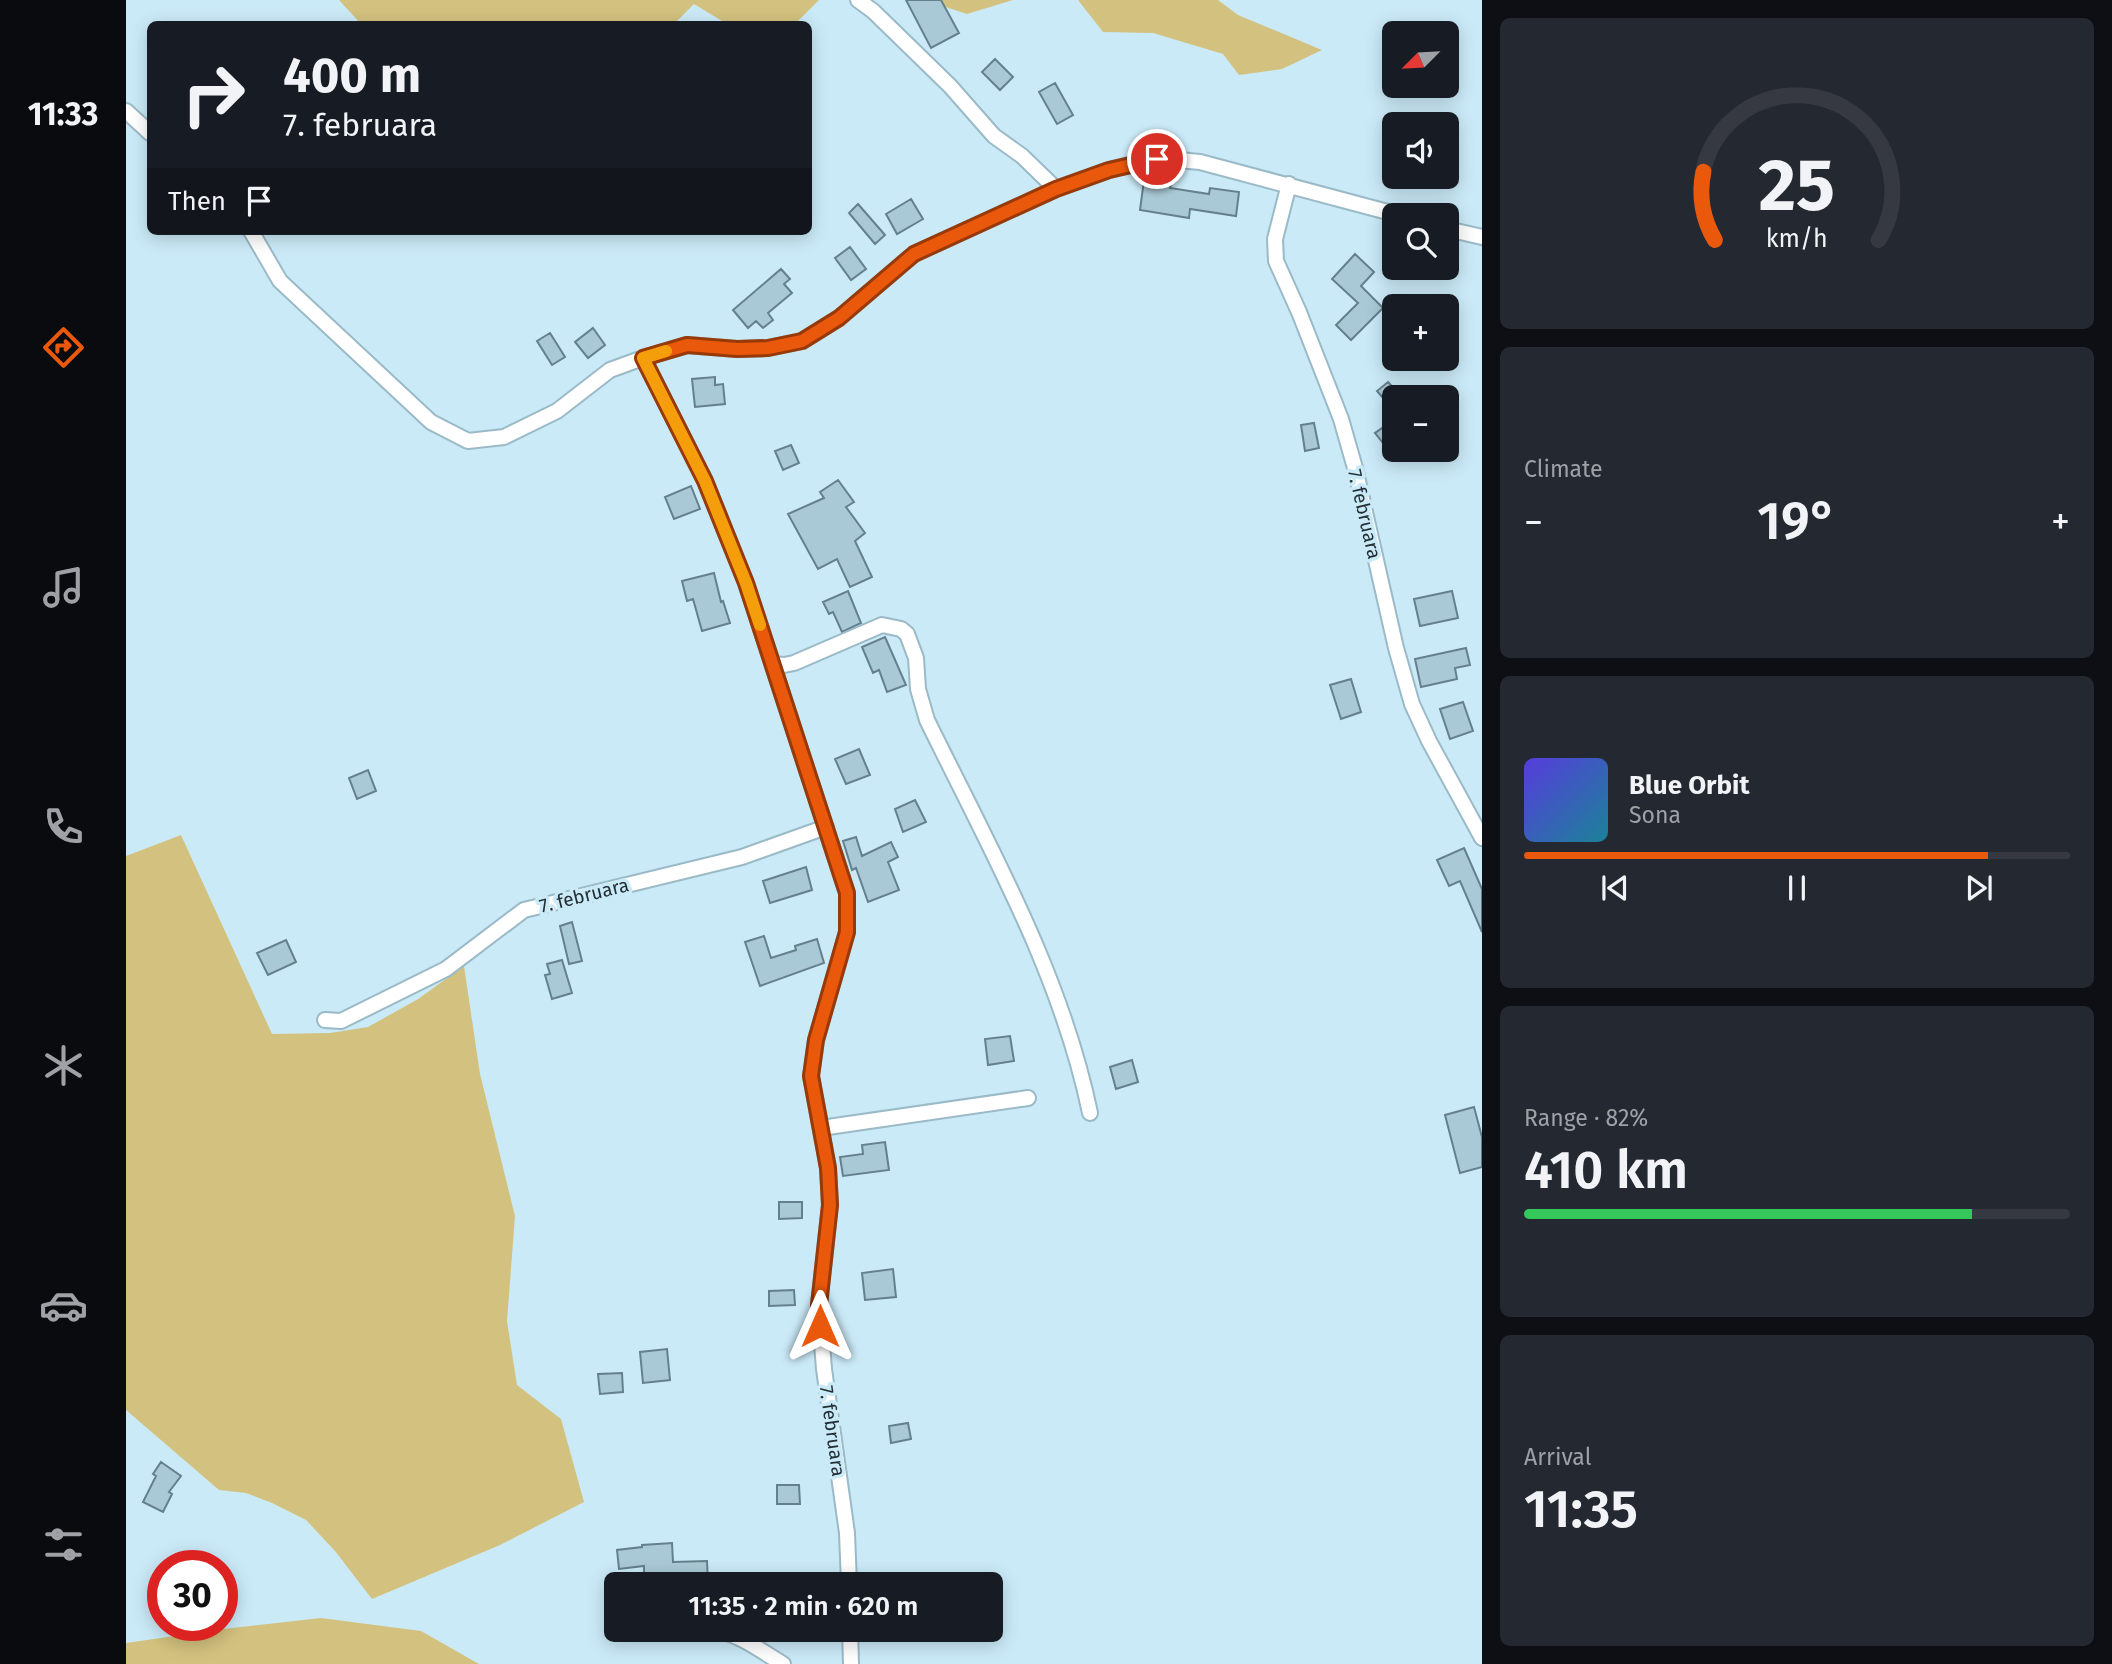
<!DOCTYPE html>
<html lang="en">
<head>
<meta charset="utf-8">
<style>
  body { margin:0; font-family:"Fira Sans",sans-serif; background:#242831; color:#f1f3f6; height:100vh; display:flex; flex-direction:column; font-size:26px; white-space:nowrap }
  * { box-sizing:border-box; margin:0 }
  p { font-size:23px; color:#9ea1a6 }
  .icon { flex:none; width:38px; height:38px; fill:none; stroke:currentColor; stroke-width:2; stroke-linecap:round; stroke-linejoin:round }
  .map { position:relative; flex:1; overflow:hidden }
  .side { display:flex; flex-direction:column; gap:18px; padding:18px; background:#0d0f14; width:630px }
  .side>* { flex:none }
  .top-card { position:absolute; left:21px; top:21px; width:665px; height:214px; border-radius:10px; box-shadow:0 4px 18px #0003; background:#171b24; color:#f1f3f6; overflow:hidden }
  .needle { width:46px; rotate:246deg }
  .controls { position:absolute; left:1256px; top:21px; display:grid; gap:14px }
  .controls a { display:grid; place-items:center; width:77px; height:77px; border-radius:10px; background:#171b24; box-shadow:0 4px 18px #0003; font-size:35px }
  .speed { position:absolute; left:21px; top:1550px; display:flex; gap:14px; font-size:35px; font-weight:700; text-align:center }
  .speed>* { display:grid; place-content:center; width:91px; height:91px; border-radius:50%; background:#171b24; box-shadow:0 4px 18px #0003; line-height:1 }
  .speed .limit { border:10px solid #d22; background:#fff; color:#111 }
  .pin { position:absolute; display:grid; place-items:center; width:60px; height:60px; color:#fff; margin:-30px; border:4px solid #fff; border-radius:50%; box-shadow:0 2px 7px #0007 }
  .me { position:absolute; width:77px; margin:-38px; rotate:0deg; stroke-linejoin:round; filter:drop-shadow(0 0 5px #0008) }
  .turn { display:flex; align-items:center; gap:24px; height:147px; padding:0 21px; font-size:32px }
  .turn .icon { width:91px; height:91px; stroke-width:2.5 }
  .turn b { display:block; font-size:49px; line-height:60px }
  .then { display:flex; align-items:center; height:66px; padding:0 21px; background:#0003; gap:14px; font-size:26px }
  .big { font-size:52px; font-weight:600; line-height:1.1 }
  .side .tile { flex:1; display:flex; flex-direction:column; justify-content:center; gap:10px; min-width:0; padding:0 24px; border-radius:10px; background:#242831 }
  .side .dial { align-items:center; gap:0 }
  .dial svg { height:182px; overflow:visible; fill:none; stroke:#363941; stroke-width:7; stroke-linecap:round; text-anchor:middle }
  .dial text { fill:#f1f3f6; stroke:none }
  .song { display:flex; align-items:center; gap:21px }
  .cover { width:84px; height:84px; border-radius:10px; background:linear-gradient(135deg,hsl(250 70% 55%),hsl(190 70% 35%)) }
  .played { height:7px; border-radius:4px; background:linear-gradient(90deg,#ea580c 85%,#363941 85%) }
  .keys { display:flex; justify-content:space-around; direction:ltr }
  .heat { display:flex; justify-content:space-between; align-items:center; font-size:38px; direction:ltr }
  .charge { height:10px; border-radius:5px; background:linear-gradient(90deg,#34c759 82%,#363941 0) }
  .trip { position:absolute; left:478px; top:1572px; width:399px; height:70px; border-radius:10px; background:#171b24; box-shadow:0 4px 18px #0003; font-weight:600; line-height:70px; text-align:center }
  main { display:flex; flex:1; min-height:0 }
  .menu { display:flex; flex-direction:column; width:126px; justify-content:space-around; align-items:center; background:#090b0e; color:#9ea1a6 }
  .menu .icon { width:49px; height:49px }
  .menu .active { color:#ea580c }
  .menu b { font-size:32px; color:#f1f3f6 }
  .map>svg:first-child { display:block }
  .green { fill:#d3c27f }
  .building { fill:#aac9d6; stroke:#64808d; stroke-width:2 }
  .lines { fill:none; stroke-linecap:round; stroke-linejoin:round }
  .minor-casing { stroke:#9bbac7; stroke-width:18 }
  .minor { stroke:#fff; stroke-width:14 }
  .route-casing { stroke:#983908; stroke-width:18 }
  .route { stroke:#ea580c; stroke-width:12 }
  .slow { stroke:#f59e0b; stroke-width:12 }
  .labels { text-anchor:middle; stroke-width:7; stroke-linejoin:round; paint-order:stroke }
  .street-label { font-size:19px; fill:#222e33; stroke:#cbeaf8 }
</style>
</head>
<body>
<main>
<nav class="menu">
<b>11:33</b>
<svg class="icon active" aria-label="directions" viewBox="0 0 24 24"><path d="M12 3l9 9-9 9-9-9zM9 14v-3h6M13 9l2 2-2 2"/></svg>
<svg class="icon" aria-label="music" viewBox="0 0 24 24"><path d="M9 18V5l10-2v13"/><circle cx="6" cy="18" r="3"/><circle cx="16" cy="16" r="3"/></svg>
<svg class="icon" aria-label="phone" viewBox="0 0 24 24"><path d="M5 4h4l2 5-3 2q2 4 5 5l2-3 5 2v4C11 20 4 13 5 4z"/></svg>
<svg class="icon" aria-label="climate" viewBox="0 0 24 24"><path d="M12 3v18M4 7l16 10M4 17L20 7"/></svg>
<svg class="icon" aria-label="car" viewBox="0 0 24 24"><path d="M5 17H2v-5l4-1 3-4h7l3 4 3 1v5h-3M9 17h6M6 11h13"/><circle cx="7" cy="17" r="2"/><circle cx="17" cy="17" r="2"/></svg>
<svg class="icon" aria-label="filters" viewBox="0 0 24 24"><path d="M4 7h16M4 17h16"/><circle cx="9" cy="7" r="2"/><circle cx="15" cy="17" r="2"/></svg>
</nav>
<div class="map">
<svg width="1356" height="1664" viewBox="0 0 1356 1664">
  <rect width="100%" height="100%" fill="#cbeaf8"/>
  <path class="green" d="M 213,0 L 693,0 L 669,24 L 601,24 L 568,4 L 548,24 L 235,24 Z
    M 798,0 L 887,0 L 841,14 Z
    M 952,0 L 1092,0 L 1112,15 L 1196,50 L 1156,69 L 1113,75 L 1097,54 L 1027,33 L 977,32 Z
    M 55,835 L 146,1034 L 204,1033 L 242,1027 L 292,999 L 338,966 L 354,1074 L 389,1216 L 381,1321 L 391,1385 L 435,1419 L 458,1502 L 374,1545 L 246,1599 L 209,1551 L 180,1520 L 146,1503 L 120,1493 L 93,1490 L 0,1410 L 0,856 Z
    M 195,1618 L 295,1631 L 353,1664 L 0,1664 L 0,1643 L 97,1629 Z"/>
  <path class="building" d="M 780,0 L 815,0 L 833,33 L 805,48 Z
    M 869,59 L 887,77 L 874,90 L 856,72 Z
    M 929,83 L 947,115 L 931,124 L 913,92 Z
    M 1018,180 L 1045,184 L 1044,188 L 1083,194 L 1084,188 L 1113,192 L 1110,216 L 1064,209 L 1063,218 L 1014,210 Z
    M 785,199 L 797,219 L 771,234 L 760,214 Z
    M 732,204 L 759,235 L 749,244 L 723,213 Z
    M 724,247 L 740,269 L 725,280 L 709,258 Z
    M 1229,254 L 1248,272 L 1235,286 L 1257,308 L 1225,340 L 1210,325 L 1232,303 L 1206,279 Z
    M 655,269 L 664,279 L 658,284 L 666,293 L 642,313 L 647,320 L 637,328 L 630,321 L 622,328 L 607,310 Z
    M 467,328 L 479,345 L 462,358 L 449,342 Z
    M 424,333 L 439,357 L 426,365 L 411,341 Z
    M 589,377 L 589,385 L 597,384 L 599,404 L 569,407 L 566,379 Z
    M 1262,382 L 1275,396 L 1269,397 L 1269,401 L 1264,406 L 1251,391 Z
    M 1269,419 L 1269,458 L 1249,433 Z
    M 1188,423 L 1193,448 L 1179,451 L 1175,425 Z
    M 665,445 L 673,463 L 657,470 L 649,451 Z
    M 712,480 L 728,502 L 720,507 L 739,533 L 729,541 L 746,577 L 724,587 L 711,559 L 692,569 L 662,514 L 698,498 L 694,492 Z
    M 565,486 L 574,509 L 548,519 L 539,497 Z
    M 588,573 L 595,602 L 597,601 L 604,623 L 576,631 L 567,599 L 561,601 L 556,581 Z
    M 722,591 L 735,623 L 716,632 L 707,612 L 703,614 L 697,602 Z
    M 1326,591 L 1332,618 L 1294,626 L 1288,599 Z
    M 759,637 L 780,685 L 761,692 L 753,670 L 747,673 L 736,647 Z
    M 1340,648 L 1344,665 L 1329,668 L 1331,679 L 1295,687 L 1289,659 Z
    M 1225,679 L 1235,712 L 1215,719 L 1204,685 Z
    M 1337,702 L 1347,731 L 1324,739 L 1314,709 Z
    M 733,749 L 744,775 L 720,784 L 709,759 Z
    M 242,770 L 250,791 L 231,799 L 223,778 Z
    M 789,800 L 800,822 L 777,832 L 769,809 Z
    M 730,837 L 736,856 L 765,842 L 772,857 L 762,862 L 773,890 L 742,902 L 730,868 L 726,870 L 717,841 Z
    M 1338,848 L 1356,889 L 1356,932 L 1334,881 L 1323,886 L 1311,860 Z
    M 680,867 L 686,890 L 644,903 L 637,881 Z
    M 446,922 L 456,961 L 443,964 L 434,926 Z
    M 638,936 L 645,958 L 670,950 L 669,946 L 691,939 L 698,963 L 634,986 L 619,942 Z
    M 160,940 L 170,962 L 142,975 L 131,953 Z
    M 436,960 L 446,993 L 426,999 L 419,975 L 424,974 L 421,964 Z
    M 884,1036 L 888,1061 L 862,1065 L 859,1039 Z
    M 1006,1060 L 1012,1082 L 990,1089 L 984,1067 Z
    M 1348,1107 L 1356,1137 L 1356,1167 L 1334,1173 L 1319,1115 Z
    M 759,1142 L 763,1170 L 717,1176 L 714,1157 L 737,1154 L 736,1145 Z
    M 653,1202 L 676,1202 L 676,1218 L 653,1219 Z
    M 767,1269 L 770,1297 L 739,1300 L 736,1273 Z
    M 668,1290 L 669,1305 L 643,1306 L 643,1291 Z
    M 541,1349 L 544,1380 L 517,1383 L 514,1352 Z
    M 496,1373 L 497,1392 L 474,1394 L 472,1374 Z
    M 782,1423 L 785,1439 L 765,1443 L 763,1426 Z
    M 35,1462 L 55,1476 L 43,1492 L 46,1494 L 37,1512 L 17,1502 L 30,1476 L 27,1474 Z
    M 651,1485 L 673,1485 L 674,1504 L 651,1504 Z
    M 546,1543 L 547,1562 L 581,1561 L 582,1584 L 523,1584 L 522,1576 L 518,1576 L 518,1566 L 493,1569 L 491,1550 L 516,1547 L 516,1545 Z"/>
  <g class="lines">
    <defs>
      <path id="minor" d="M 732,0 L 747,11 L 824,86 L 868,136 L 896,156 L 930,189
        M 0,111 L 24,133
        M 1163,184 L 1149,239 L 1150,261 L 1173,312 L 1215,419 L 1229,468 L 1270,648 L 1286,704 L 1303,741 L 1356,838
        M 1321,229 L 1356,237
        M 125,231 L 154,281 L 305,422 L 342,441 L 378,437 L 431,411 L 484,370 L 517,358
        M 647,664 L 658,665 L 668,663 L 756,625 L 775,629 L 781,634 L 790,658 L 792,689 L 801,720 C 863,847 935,973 964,1113
        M 199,1020 L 215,1021 L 320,969 L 398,910 L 616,857 L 700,827
        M 695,1128 L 902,1098
        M 723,1584 L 721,1533 L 698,1369 L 693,1305 L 704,1205 L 702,1168 L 685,1076 L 690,1040 L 721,932 L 721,893 L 620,583 L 579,481 L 517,358 L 561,345 L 611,349 L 642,348 L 676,341 L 713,318 L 788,254 L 930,189 L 983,170 L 1031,158 L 1074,162 L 1273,215
        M 724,1629 L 725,1664
        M 520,1631 C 544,1634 571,1627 593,1631 C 615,1635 638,1653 657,1664"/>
    </defs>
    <use href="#minor" class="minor-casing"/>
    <use href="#minor" class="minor"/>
  </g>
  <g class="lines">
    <defs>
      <path id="route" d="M 694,1326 L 693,1305 L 704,1205 L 702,1168 L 685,1076 L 690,1040 L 721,932 L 721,893 L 620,583 L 579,481 L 517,358 L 561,345 L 611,349 L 642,348 L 676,341 L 713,318 L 788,254 L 930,189 L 983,170 L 1031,159"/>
    </defs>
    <use href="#route" class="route-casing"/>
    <use href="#route" class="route"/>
    <path class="slow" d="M 540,351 L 517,358 L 579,481 L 620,583 L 634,625"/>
  </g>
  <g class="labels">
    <g class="street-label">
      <text transform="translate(1239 514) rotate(77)" y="7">7. februara</text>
      <text transform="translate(458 895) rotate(-14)" y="7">7. februara</text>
      <text transform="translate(707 1431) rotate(82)" y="7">7. februara</text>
    </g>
  </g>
</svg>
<div class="controls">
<a><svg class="needle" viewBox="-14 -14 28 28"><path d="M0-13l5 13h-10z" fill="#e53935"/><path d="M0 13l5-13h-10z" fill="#9ea1a6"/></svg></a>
<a><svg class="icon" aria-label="sound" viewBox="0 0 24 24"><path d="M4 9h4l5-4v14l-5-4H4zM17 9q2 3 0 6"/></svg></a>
<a><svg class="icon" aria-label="search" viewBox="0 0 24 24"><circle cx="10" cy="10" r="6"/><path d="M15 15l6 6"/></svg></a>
<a>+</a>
<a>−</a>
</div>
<div class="speed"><div class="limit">30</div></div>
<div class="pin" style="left:1031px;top:159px;background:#d93025"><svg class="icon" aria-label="arrive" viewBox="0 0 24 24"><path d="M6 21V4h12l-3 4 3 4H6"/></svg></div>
<svg class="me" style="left:694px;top:1326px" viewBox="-20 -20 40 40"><path d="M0-17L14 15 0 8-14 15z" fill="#ea580c" stroke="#fff" stroke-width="4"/></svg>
<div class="trip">11:35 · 2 min · 620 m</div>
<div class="top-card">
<div class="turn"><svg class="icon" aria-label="right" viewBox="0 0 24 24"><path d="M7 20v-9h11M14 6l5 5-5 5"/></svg><div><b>400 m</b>7. februara</div></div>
<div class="then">Then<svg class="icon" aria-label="arrive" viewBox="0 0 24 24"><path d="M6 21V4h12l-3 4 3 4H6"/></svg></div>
</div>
</div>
<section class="side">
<div class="tile dial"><svg viewBox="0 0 100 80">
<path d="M14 69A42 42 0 1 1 86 69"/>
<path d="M14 69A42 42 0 0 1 9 39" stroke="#ea580c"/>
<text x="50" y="56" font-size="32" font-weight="700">25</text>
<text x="50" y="72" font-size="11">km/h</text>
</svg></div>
<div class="tile"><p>Climate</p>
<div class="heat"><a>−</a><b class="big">19°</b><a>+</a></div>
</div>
<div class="tile">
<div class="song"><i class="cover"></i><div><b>Blue Orbit</b><p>Sona</p></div></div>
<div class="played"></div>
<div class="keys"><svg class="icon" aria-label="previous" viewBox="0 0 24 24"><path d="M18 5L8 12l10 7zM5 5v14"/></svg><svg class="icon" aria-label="pause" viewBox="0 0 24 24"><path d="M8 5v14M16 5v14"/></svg><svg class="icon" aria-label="next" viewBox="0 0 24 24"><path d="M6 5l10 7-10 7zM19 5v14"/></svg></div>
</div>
<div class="tile"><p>Range · 82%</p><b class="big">410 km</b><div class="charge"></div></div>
<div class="tile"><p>Arrival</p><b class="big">11:35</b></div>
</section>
</main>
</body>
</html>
